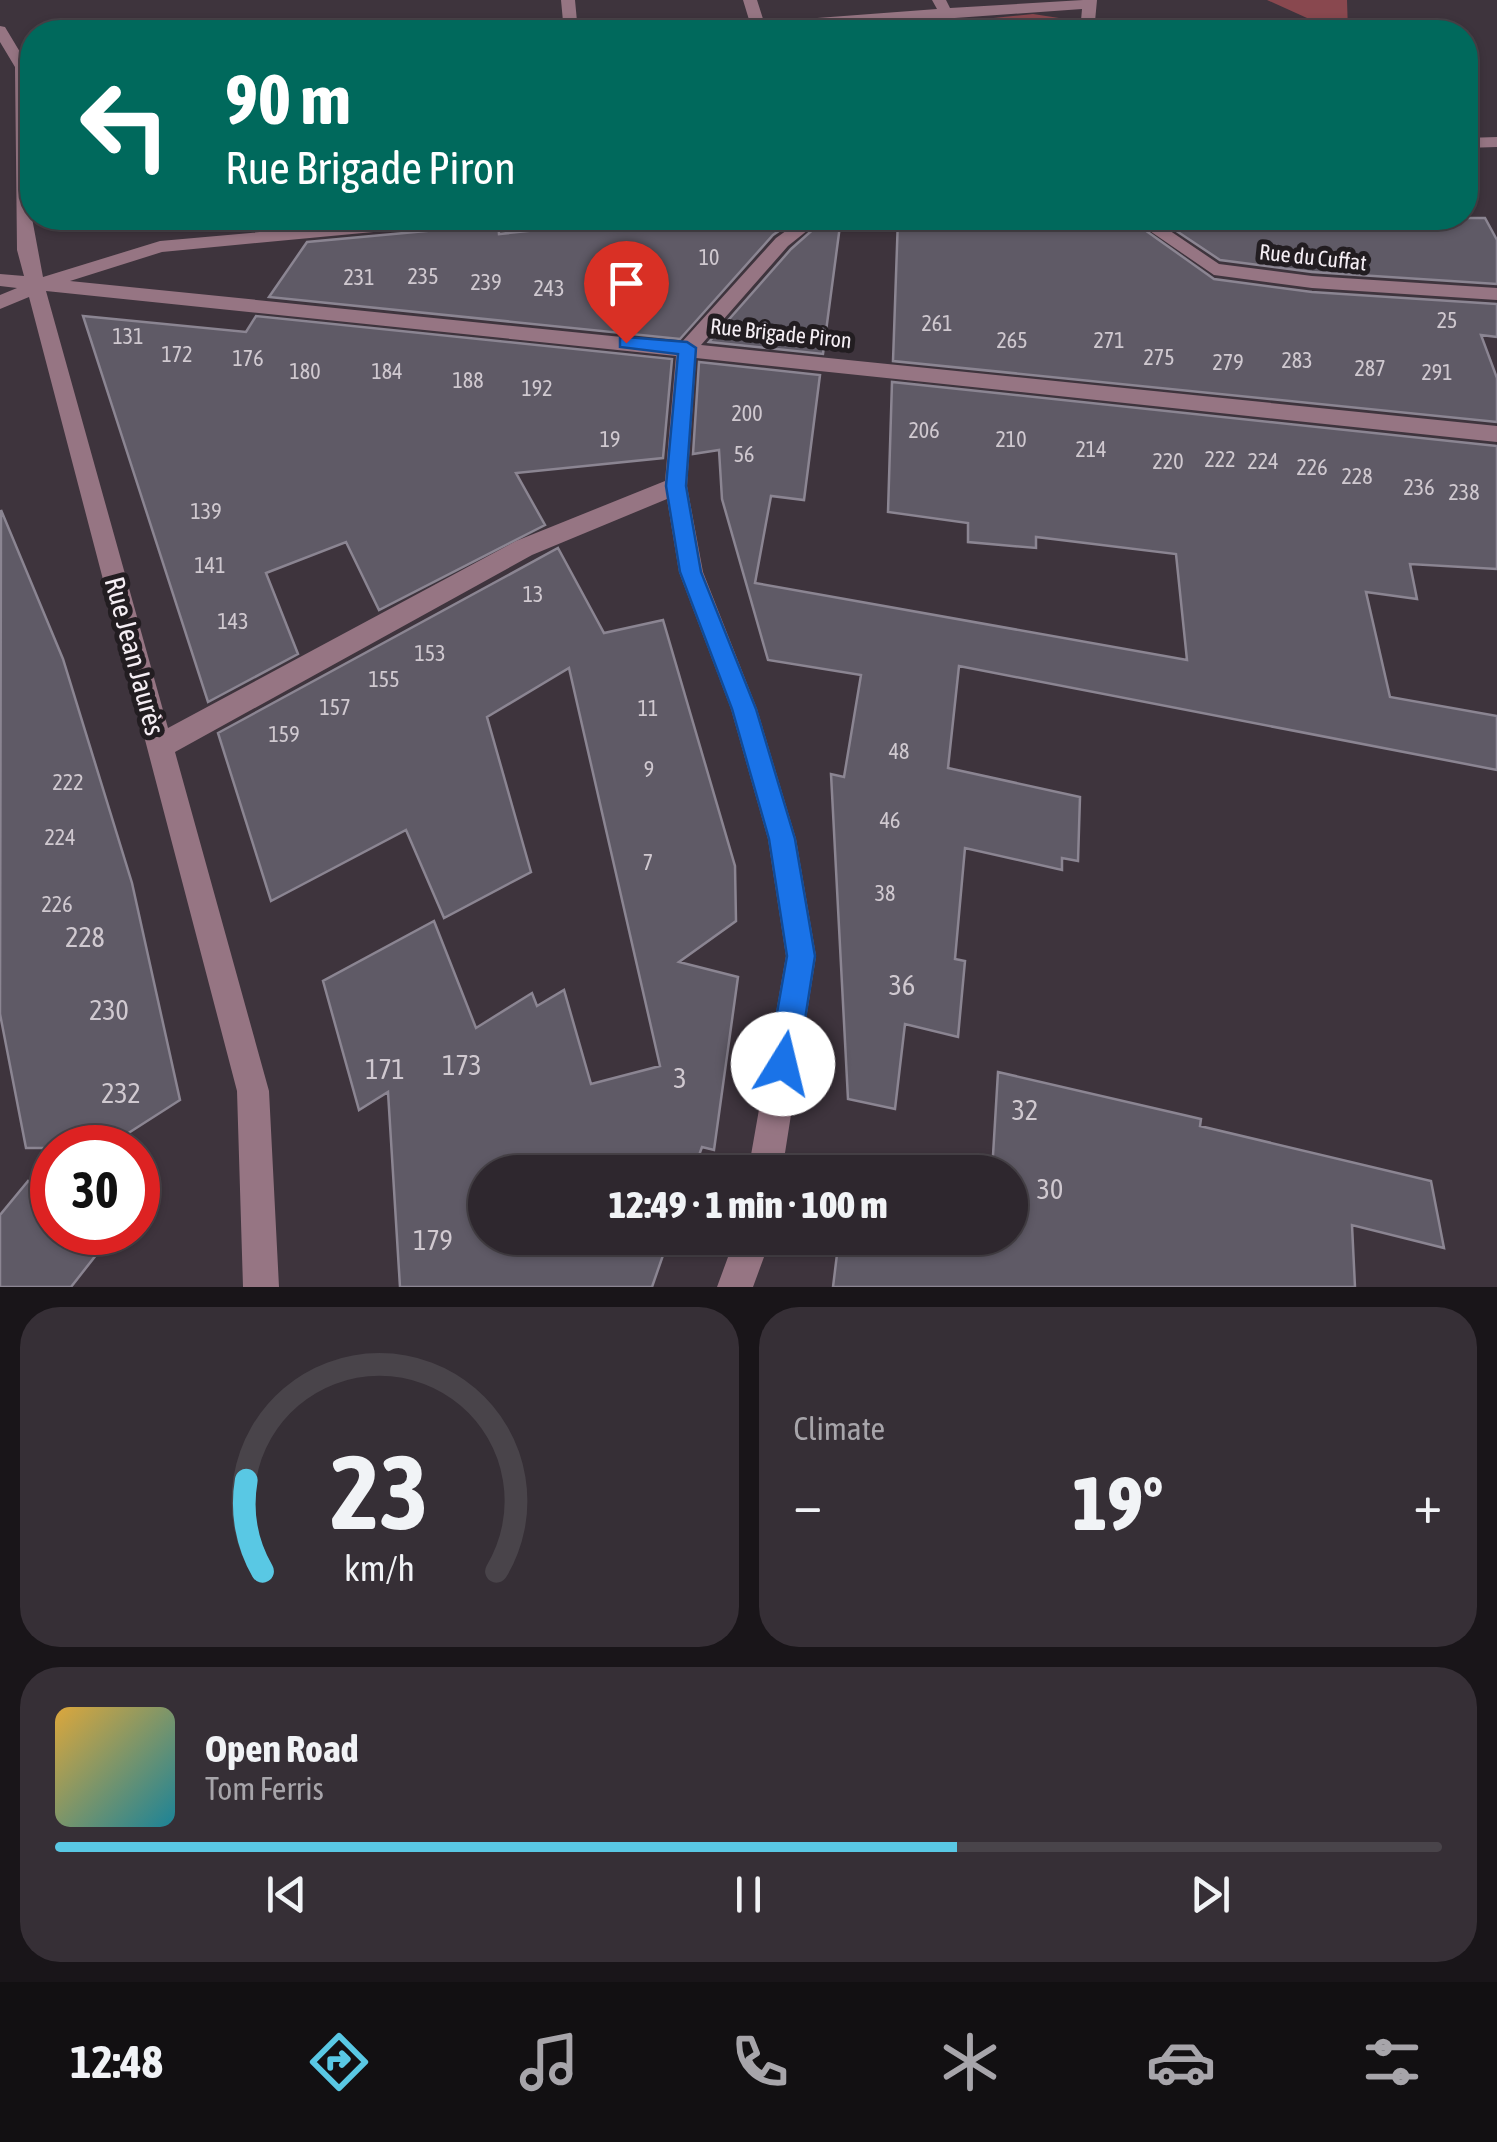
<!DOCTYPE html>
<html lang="en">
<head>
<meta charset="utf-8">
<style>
  body { margin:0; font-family:"Asap Condensed",sans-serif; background:#362f36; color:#f1f3f6; height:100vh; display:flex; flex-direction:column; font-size:38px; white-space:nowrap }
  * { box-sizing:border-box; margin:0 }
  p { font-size:32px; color:#a7a5aa }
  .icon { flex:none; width:55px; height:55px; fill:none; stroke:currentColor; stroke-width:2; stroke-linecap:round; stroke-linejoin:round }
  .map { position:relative; height:1287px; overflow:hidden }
  .drawer { display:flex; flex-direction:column; gap:20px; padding:20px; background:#191519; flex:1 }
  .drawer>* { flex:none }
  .hud { position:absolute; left:20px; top:20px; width:1458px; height:210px; border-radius:40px; box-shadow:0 2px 8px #0004,0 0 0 2px #49444a; background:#00695c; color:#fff; overflow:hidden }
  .speed { position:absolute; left:30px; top:1125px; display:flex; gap:20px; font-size:50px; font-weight:700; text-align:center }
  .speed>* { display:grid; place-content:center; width:130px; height:130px; border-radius:50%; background:#2e272e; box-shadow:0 2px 8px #0004,0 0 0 2px #49444a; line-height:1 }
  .speed .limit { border:15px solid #d22; background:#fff; color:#111 }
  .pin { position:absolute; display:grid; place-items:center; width:85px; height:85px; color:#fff; margin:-102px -42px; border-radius:50% 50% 50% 0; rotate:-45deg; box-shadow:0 0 10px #0007 }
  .pin .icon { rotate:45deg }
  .me { position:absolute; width:110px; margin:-55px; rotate:9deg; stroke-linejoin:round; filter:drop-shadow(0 0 8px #0008) }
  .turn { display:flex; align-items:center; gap:35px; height:210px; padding:0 40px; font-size:45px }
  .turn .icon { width:130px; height:130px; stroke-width:2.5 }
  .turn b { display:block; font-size:70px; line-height:85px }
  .big { font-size:75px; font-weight:800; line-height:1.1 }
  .drawer .card { flex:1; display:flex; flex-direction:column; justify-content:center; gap:15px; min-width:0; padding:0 35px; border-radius:40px; background:#362f36 }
  .drawer .dial { align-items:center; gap:0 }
  .dial svg { height:260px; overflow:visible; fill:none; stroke:#49444a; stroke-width:7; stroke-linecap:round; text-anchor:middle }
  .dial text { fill:#f1f3f6; stroke:none }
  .song { display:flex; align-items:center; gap:30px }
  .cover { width:120px; height:120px; border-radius:15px; background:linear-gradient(135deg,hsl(40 70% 55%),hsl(190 70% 35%)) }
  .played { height:10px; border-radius:5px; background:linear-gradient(90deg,#59c8e4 65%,#49444a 65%) }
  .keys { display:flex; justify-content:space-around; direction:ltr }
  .heat { display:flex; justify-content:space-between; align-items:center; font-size:55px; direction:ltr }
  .drawer .tiles { flex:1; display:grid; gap:20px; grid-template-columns:1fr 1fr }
  .card:last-child { grid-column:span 2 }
  .trip { position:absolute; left:468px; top:1155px; width:560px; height:100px; border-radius:50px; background:#2e272e; box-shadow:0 2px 8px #0004,0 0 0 2px #49444a; font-weight:800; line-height:100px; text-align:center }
  .dock { display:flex; height:160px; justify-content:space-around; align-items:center; background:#121012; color:#a7a5aa }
  .dock .icon { width:70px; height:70px }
  .dock .active { color:#59c8e4 }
  .dock b { font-size:45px; color:#f1f3f6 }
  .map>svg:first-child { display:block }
  .green { fill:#89484f }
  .building { fill:#5f5a66; stroke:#8b8592; stroke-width:2.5 }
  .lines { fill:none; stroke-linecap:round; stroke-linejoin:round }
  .minor { fill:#967583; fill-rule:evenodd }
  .route { fill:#1a73e8; stroke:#114b97; stroke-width:2.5 }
  .labels { text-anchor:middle; stroke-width:10; stroke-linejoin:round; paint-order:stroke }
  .number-label { font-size:22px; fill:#d0c9d0 }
  .far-street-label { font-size:22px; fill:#f5eef4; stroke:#221d21 }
  .street-label { font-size:28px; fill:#f5eef4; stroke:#221d21 }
  .near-number-label { font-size:28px; fill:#d0c9d0 }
</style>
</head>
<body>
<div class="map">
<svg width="1497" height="1287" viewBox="0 0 1497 1287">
  <rect width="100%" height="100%" fill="#3e343d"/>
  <path class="green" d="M 1267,0 L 1347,0 L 1348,32 L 1338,32 Z
    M 1033,14 L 1059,18 L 1070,27 L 1041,23 L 1038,32 L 947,31 L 954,22 Z"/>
  <path class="building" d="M 480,218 L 498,218 L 499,234 L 655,218 L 798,218 L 773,235 L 680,339 L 269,297 L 307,242 L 469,227 Z
    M 826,218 L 841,218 L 823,354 L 709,342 L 791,249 Z
    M 898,218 L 1128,218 L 1214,279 L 1312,292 L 1497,304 L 1497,337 L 1481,335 L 1497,378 L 1497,422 L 893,361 Z
    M 1157,218 L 1485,218 L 1497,240 L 1497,284 L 1312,272 L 1220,260 Z
    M 83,316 L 246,332 L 256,316 L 672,359 L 663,458 L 516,473 L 545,525 L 379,610 L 346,542 L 266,573 L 298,654 L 208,702 Z
    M 699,362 L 820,375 L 804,500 L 771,496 L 755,583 L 1187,660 L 1176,554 L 1036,537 L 1036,548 L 968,542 L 968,523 L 888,512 L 892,382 L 1497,446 L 1497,569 L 1410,564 L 1417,599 L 1366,592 L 1390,697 L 1497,716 L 1497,770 L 959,666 L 948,768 L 1080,797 L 1078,861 L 1062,858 L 1062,870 L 965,848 L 955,959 L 965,961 L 958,1037 L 905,1024 L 895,1109 L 848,1099 L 831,774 L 844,777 L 861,675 L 768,660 L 722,499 L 719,450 L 693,454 Z
    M 1,510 L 63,659 L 132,883 L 180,1100 L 105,1148 L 26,1148 L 0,1014 Z
    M 558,548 L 604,633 L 663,620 L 735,866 L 736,921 L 679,962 L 738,977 L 714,1150 L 702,1147 L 693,1172 L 485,1172 L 485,1238 L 669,1238 L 652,1287 L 400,1287 L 388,1092 L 359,1110 L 323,981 L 434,921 L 476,1028 L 532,993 L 537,1006 L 564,990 L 591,1084 L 660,1066 L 569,668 L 487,717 L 531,872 L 444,918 L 406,830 L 271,901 L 218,733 Z
    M 998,1072 L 1201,1119 L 1200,1126 L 1431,1181 L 1444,1248 L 1352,1225 L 1355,1287 L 833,1287 L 839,1238 L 1010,1238 L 1010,1172 L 992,1172 Z
    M 28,1181 L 52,1203 L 52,1232 L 82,1232 L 100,1250 L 71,1287 L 0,1287 L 0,1215 Z"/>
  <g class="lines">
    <path class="minor" d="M 561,0 L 575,0 L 578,32 L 564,32 Z
      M 743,0 L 757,0 L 764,22 L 937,9 L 932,0 L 946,0 L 950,8 L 1083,0 L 1097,0 L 1094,32 L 1080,32 L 1082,9 L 759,32 L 685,32 L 692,28 L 750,23 Z
      M 0,26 L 5,27 L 29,67 L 32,218 L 43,277 L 160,241 L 417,218 L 477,218 L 469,223 L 162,252 L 70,281 L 681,343 L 776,238 L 804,218 L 823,218 L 788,246 L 701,345 L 1497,426 L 1497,442 L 696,358 L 687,486 L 703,572 L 757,709 L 796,839 L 816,956 L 782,1172 L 748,1172 L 786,956 L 768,839 L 731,709 L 679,572 L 667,499 L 532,555 L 175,752 L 269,1091 L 279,1287 L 243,1287 L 237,1091 L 29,297 L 0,309 L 0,295 L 17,288 L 0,286 L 0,274 L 24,276 L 17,250 L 15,67 L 0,42 ZM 46,291 L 676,356 L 665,481 L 516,541 L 168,728 Z
      M 1497,137 L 1497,147 L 1465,148 L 1465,138 Z
      M 1131,218 L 1151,218 L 1219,264 L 1312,276 L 1497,288 L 1497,300 L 1312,288 L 1214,275 Z
      M 735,1238 L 771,1238 L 753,1287 L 717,1287 Z"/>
  </g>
  <path class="route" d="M 626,337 L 687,342 L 696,348 L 686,486 L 701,572 L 756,709 L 795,839 L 815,956 L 798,1064 L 794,1074 L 783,1079 L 773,1074 L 768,1064 L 787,956 L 769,839 L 732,709 L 680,572 L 666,486 L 678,354 L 620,347 L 620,338 Z"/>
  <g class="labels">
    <g class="number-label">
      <text x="709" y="265">10</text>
      <text x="423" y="284">235</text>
      <text x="359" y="285">231</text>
      <text x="486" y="290">239</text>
      <text x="549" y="296">243</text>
      <text x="1447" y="328">25</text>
      <text x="937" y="331">261</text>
      <text x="128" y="344">131</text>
      <text x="1012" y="348">265</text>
      <text x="1109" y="348">271</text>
      <text x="177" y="362">172</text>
      <text x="1159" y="365">275</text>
      <text x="248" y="366">176</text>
      <text x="1297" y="368">283</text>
      <text x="1228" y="370">279</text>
      <text x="1370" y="376">287</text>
      <text x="305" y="379">180</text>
      <text x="387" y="379">184</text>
      <text x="1437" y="380">291</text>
      <text x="468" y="388">188</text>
      <text x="537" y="396">192</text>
      <text x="747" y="421">200</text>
      <text x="924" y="438">206</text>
      <text x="610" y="447">19</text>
      <text x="1011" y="447">210</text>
      <text x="1091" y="457">214</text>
      <text x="744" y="462">56</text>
      <text x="1220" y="467">222</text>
      <text x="1168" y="469">220</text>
      <text x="1263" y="469">224</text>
      <text x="1312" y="475">226</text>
      <text x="1357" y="484">228</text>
      <text x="1419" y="495">236</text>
      <text x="1464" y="500">238</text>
      <text x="206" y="519">139</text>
      <text x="210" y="573">141</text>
      <text x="533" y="602">13</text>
      <text x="233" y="629">143</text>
      <text x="430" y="661">153</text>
      <text x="384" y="687">155</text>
      <text x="335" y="715">157</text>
      <text x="648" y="716">11</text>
      <text x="284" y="742">159</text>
      <text x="899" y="759">48</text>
      <text x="649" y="777">9</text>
      <text x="68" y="790">222</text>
      <text x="890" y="828">46</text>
      <text x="60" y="845">224</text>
      <text x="648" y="870">7</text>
      <text x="885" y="901">38</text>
      <text x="57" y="912">226</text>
    </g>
    <g class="far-street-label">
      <text transform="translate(1313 257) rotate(6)" y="8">Rue du Cuffat</text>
      <text transform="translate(781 333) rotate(6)" y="8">Rue Brigade Piron</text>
    </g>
    <g class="street-label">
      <text transform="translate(135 656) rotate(75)" y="10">Rue Jean Jaurès</text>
    </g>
    <g class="near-number-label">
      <text x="85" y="947">228</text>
      <text x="902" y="995">36</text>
      <text x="109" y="1020">230</text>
      <text x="462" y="1075">173</text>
      <text x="385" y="1079">171</text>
      <text x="680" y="1088">3</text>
      <text x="121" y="1103">232</text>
      <text x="1025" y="1120">32</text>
      <text x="1050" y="1199">30</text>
      <text x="433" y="1250">179</text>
    </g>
  </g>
</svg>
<div class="speed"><div class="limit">30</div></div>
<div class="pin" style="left:626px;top:343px;background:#d93025"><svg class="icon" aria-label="arrive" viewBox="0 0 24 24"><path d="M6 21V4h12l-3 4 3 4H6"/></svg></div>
<svg class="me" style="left:783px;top:1064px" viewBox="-20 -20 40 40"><circle r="19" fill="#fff"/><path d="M0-13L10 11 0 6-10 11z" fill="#1a73e8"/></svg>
<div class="trip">12:49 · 1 min · 100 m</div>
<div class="hud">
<div class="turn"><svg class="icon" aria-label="left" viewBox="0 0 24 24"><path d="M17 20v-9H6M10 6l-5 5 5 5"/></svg><div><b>90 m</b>Rue Brigade Piron</div></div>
</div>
</div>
<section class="drawer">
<div class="tiles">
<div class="card dial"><svg viewBox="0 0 100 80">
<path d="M14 69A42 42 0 1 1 86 69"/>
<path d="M14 69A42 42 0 0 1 9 41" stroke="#59c8e4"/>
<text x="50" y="56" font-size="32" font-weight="700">23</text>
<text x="50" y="72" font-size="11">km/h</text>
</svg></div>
<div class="card"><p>Climate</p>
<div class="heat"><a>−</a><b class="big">19°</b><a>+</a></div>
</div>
<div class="card">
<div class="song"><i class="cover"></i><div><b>Open Road</b><p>Tom Ferris</p></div></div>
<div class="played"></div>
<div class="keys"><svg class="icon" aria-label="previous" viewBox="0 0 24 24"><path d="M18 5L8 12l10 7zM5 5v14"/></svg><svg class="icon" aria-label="pause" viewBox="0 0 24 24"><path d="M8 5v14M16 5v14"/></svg><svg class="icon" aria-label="next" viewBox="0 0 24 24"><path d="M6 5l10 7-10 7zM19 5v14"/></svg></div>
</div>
</div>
</section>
<nav class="dock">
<b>12:48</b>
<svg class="icon active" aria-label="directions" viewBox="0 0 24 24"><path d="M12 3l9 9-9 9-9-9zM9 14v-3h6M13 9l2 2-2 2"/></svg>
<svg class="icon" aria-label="music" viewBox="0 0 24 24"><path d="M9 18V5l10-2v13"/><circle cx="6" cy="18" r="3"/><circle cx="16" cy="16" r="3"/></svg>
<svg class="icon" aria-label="phone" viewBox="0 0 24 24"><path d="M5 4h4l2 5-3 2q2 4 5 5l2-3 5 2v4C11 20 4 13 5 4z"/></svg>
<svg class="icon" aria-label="climate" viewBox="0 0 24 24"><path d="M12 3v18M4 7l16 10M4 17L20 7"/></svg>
<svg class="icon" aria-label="car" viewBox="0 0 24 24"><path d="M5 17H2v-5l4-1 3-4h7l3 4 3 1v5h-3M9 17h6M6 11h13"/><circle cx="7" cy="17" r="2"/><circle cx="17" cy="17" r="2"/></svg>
<svg class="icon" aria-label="filters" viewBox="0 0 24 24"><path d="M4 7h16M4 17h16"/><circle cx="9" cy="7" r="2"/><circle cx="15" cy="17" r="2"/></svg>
</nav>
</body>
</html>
